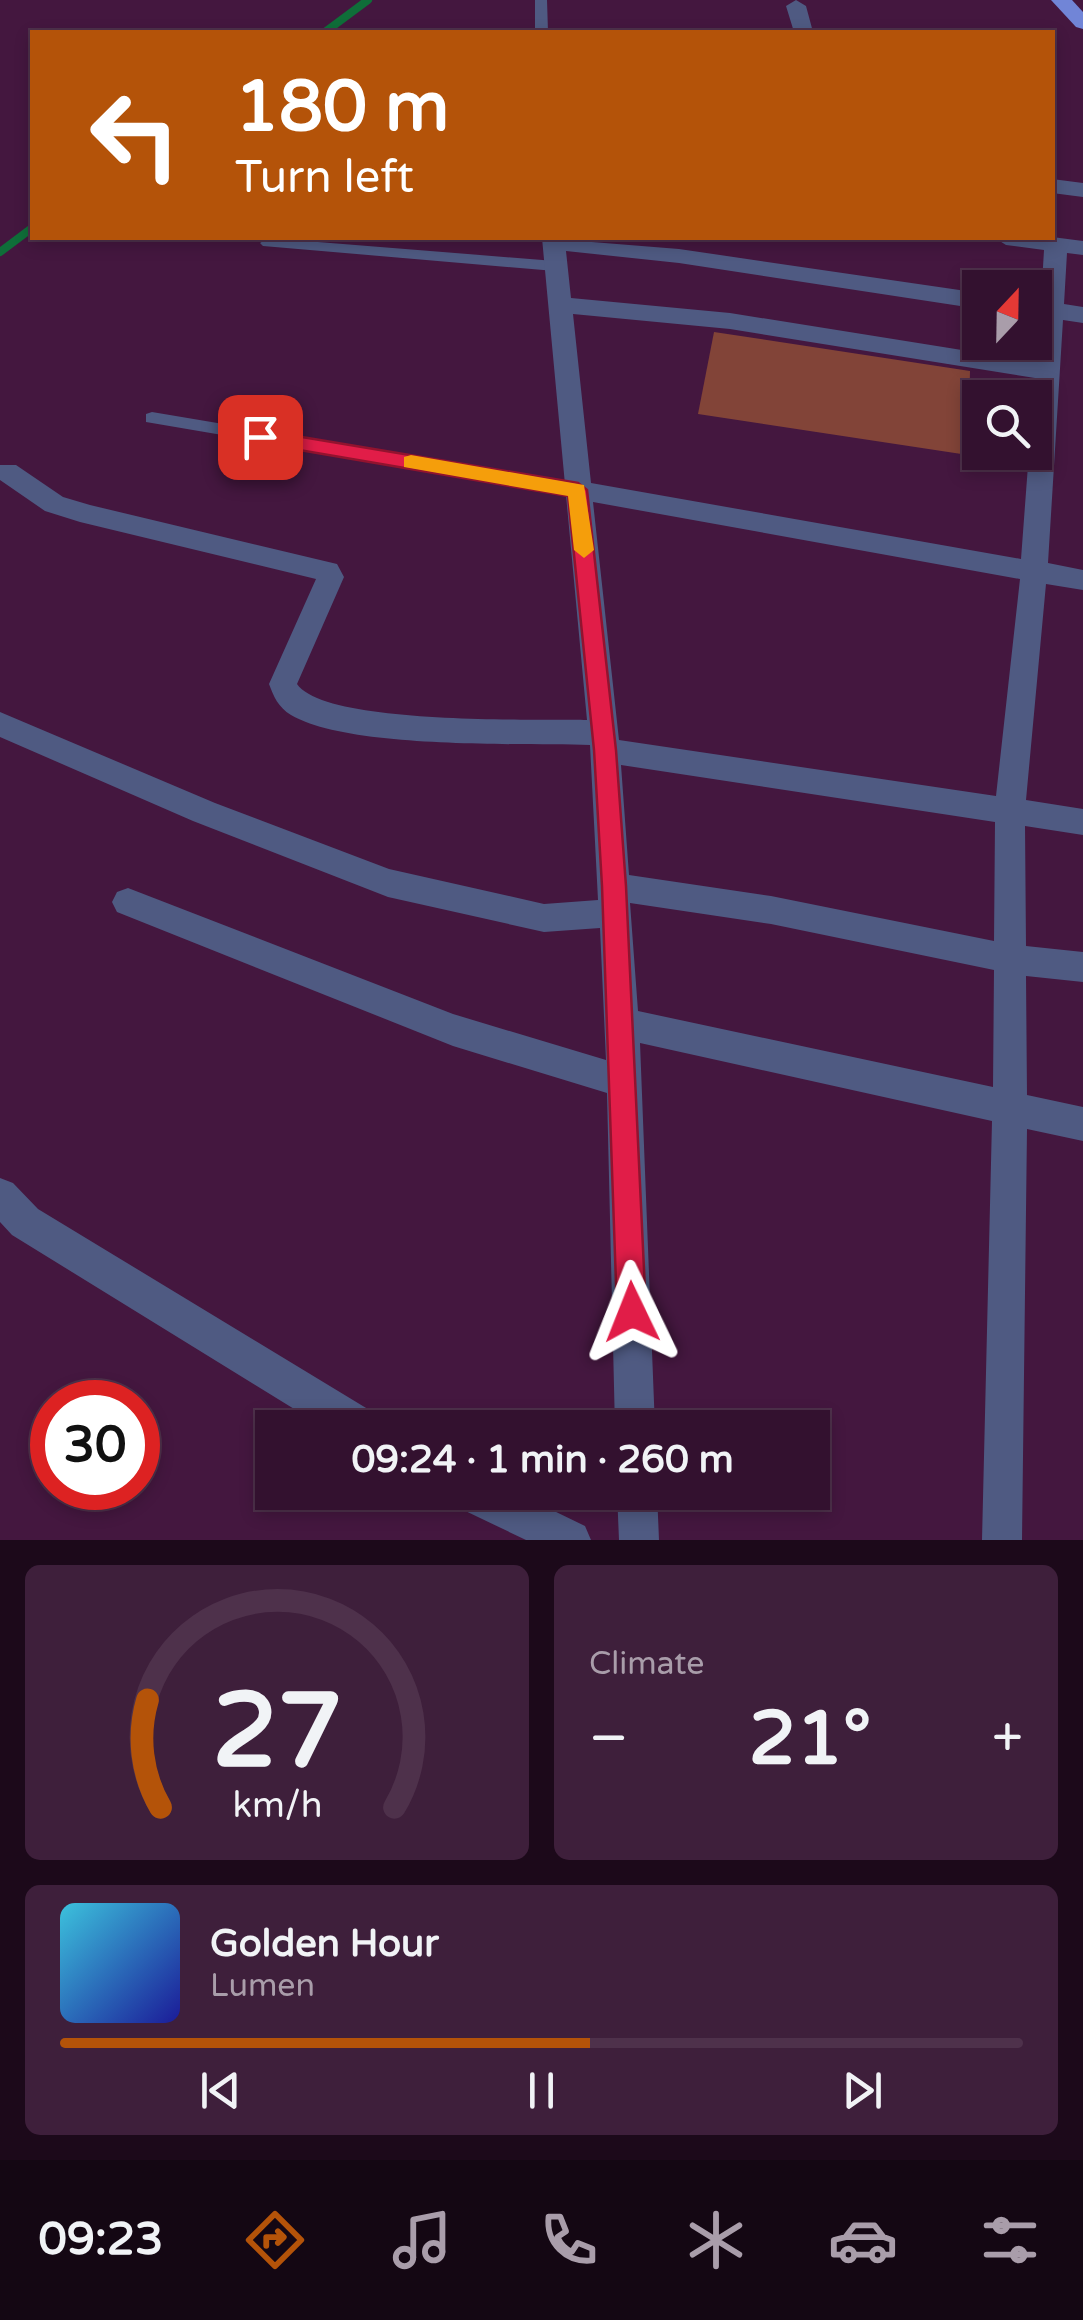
<!DOCTYPE html>
<html lang="en">
<head>
<meta charset="utf-8">
<style>
  body { margin:0; font-family:"Varela Round",sans-serif; background:#3e1f3b; color:#f1f3f6; height:100vh; display:flex; flex-direction:column; font-size:38px; white-space:nowrap }
  * { box-sizing:border-box; margin:0 }
  p { font-size:32px; color:#a99daa }
  .icon { flex:none; width:55px; height:55px; fill:none; stroke:currentColor; stroke-width:2; stroke-linecap:round; stroke-linejoin:round }
  .map { position:relative; height:1540px; overflow:hidden }
  .panel { display:flex; flex-direction:column; gap:25px; padding:25px; background:#1c091a; flex:1 }
  .panel>* { flex:none }
  .guide { position:absolute; left:30px; top:30px; width:1025px; height:210px; border-radius:0px; box-shadow:0 5px 15px #0003,0 0 0 2px #4e314b; background:#b45309; color:#fff; overflow:hidden }
  .needle { width:65px; rotate:22deg }
  .buttons { position:absolute; left:962px; top:270px; display:grid; gap:20px }
  .buttons a { display:grid; place-items:center; width:90px; height:90px; border-radius:0px; background:#33112f; box-shadow:0 5px 15px #0003,0 0 0 2px #4e314b; font-size:50px }
  .speed { position:absolute; left:30px; top:1380px; display:flex; gap:20px; font-size:50px; font-weight:700; text-align:center }
  .speed>* { display:grid; place-content:center; width:130px; height:130px; border-radius:50%; background:#33112f; box-shadow:0 5px 15px #0003,0 0 0 2px #4e314b; line-height:1 }
  .speed .limit { border:15px solid #d22; background:#fff; color:#111 }
  .pin { position:absolute; display:grid; place-items:center; width:85px; height:85px; color:#fff; margin:-42px; border-radius:20px; box-shadow:0 5px 15px #0006 }
  .me { position:absolute; width:110px; margin:-55px; rotate:358deg; stroke-linejoin:round; filter:drop-shadow(0 0 8px #0008) }
  .turn { display:flex; align-items:center; gap:35px; height:210px; padding:0 40px; font-size:45px }
  .turn .icon { width:130px; height:130px; stroke-width:2.5 }
  .turn b { display:block; font-size:70px; line-height:85px }
  .big { font-size:75px; font-weight:800; line-height:1.1 }
  .panel .widget { flex:1; display:flex; flex-direction:column; justify-content:center; gap:15px; min-width:0; padding:0 35px; border-radius:15px; background:#3e1f3b }
  .panel .dial { align-items:center; gap:0 }
  .dial svg { height:260px; overflow:visible; fill:none; stroke:#4e314b; stroke-width:7; stroke-linecap:round; text-anchor:middle }
  .dial text { fill:#f1f3f6; stroke:none }
  .song { display:flex; align-items:center; gap:30px }
  .cover { width:120px; height:120px; border-radius:15px; background:linear-gradient(135deg,hsl(190 70% 55%),hsl(240 70% 35%)) }
  .played { height:10px; border-radius:5px; background:linear-gradient(90deg,#b45309 55%,#4e314b 55%) }
  .keys { display:flex; justify-content:space-around; direction:ltr }
  .heat { display:flex; justify-content:space-between; align-items:center; font-size:55px; direction:ltr }
  .panel .tiles { flex:1; display:grid; gap:25px; grid-template-columns:1fr 1fr }
  .widget:last-child { grid-column:span 2 }
  .trip { position:absolute; left:255px; top:1410px; width:575px; height:100px; border-radius:0px; background:#33112f; box-shadow:0 5px 15px #0003,0 0 0 2px #4e314b; font-weight:800; line-height:100px; text-align:center }
  .dock { display:flex; height:160px; justify-content:space-around; align-items:center; background:#140713; color:#a99daa }
  .dock .icon { width:70px; height:70px }
  .dock .active { color:#b45309 }
  .dock b { font-size:45px; color:#f1f3f6 }
  .map>svg:first-child { display:block }
  .lines { fill:none; stroke-linecap:round; stroke-linejoin:round }
  .stream { stroke:#0f6e39; stroke-width:8 }
  .building { fill:#824438 }
  .service { fill:#4f5a82; fill-rule:evenodd }
  .minor { fill:#4f5a82; fill-rule:evenodd }
  .primary { fill:#7185d7; fill-rule:evenodd }
  .route { fill:#e11d48; stroke:#92132f; stroke-width:2.5 }
  .slow { fill:#f59e0b }
</style>
</head>
<body>
<div class="map">
<svg width="1083" height="1540" viewBox="0 0 1083 1540">
  <rect width="100%" height="100%" fill="#44173f"/>
  <g class="lines">
    <path class="stream" d="M 325,32 L 368,0
      M 0,252 L 32,228"/>
  </g>
  <path class="building" d="M 714,332 L 970,371 L 968,455 L 698,414 Z"/>
  <g class="lines">
    <path class="service" d="M 535,0 L 547,0 L 548,32 L 535,32 Z
      M 268,238 L 555,261 L 563,266 L 555,271 L 263,246 L 260,243 Z
      M 152,412 L 578,484 L 587,490 L 578,496 L 146,422 L 146,414 Z"/>
    <path class="minor" d="M 796,0 L 806,6 L 813,32 L 794,32 L 786,6 Z
      M 1052,179 L 1083,183 L 1083,197 L 1052,193 Z
      M 1052,237 L 1083,241 L 1083,255 L 1067,253 L 1064,304 L 1083,307 L 1083,323 L 1063,320 L 1048,563 L 1083,570 L 1083,590 L 1046,584 L 1026,800 L 1083,809 L 1083,835 L 1025,826 L 1026,946 L 1083,952 L 1083,982 L 1026,976 L 1027,1095 L 1083,1107 L 1083,1141 L 1027,1129 L 1022,1540 L 982,1540 L 992,1121 L 640,1043 L 655,1428 L 615,1428 L 607,1093 L 453,1046 L 117,912 L 112,902 L 117,892 L 128,888 L 453,1014 L 606,1060 L 600,928 L 544,932 L 388,897 L 193,821 L 0,737 L 0,712 L 215,803 L 389,869 L 544,904 L 598,900 L 590,745 C 518,743 349,749 291,715 C 278,707 274,697 269,684 L 316,579 L 80,522 L 45,511 L 0,480 L 0,465 L 16,465 L 63,497 L 90,505 L 337,564 L 344,577 L 297,684 C 325,725 534,719 587,720 L 542,238 L 679,249 L 980,293 L 980,309 L 679,263 L 566,251 L 571,298 L 730,313 L 1036,362 L 1039,316 L 1035,316 L 1035,300 L 1041,301 L 1044,250 L 1006,245 L 995,238 ZM 573,314 L 730,329 L 1035,378 L 1035,452 L 1029,452 L 1021,559 L 591,483 ZM 593,502 L 1020,579 L 996,796 L 619,740 ZM 621,765 L 995,822 L 994,941 L 771,896 L 629,875 ZM 630,903 L 771,924 L 994,970 L 993,1087 L 638,1011 Z
      M 0,1178 L 13,1183 L 38,1209 L 376,1414 L 381,1428 L 325,1428 L 12,1235 L 0,1222 Z
      M 449,1492 L 515,1492 L 585,1526 L 591,1540 L 526,1540 L 455,1506 Z
      M 617,1492 L 657,1492 L 659,1540 L 619,1540 Z"/>
    <path class="primary" d="M 1051,0 L 1072,0 L 1083,12 L 1083,29 L 1076,27 Z"/>
  </g>
  <path class="route" d="M 260,430 L 578,483 L 587,490 L 616,750 L 626,886 L 646,1312 L 642,1322 L 632,1327 L 621,1322 L 617,1312 L 602,886 L 594,750 L 568,496 L 253,442 L 250,437 Z"/>
  <path class="slow" d="M 411,455 L 584,485 L 594,550 L 584,558 L 574,550 L 568,496 L 404,467 L 404,457 Z"/>
</svg>
<div class="buttons">
<a><svg class="needle" viewBox="-14 -14 28 28"><path d="M0-13l5 13h-10z" fill="#e53935"/><path d="M0 13l5-13h-10z" fill="#a99daa"/></svg></a>
<a><svg class="icon" aria-label="search" viewBox="0 0 24 24"><circle cx="10" cy="10" r="6"/><path d="M15 15l6 6"/></svg></a>
</div>
<div class="speed"><div class="limit">30</div></div>
<div class="pin" style="left:260px;top:437px;background:#d93025"><svg class="icon" aria-label="arrive" viewBox="0 0 24 24"><path d="M6 21V4h12l-3 4 3 4H6"/></svg></div>
<svg class="me" style="left:632px;top:1312px" viewBox="-20 -20 40 40"><path d="M0-17L14 15 0 8-14 15z" fill="#e11d48" stroke="#fff" stroke-width="4"/></svg>
<div class="trip">09:24 · 1 min · 260 m</div>
<div class="guide">
<div class="turn"><svg class="icon" aria-label="left" viewBox="0 0 24 24"><path d="M17 20v-9H6M10 6l-5 5 5 5"/></svg><div><b>180 m</b>Turn left</div></div>
</div>
</div>
<section class="panel">
<div class="tiles">
<div class="widget dial"><svg viewBox="0 0 100 80">
<path d="M14 69A42 42 0 1 1 86 69"/>
<path d="M14 69A42 42 0 0 1 10 36" stroke="#b45309"/>
<text x="50" y="56" font-size="32" font-weight="700">27</text>
<text x="50" y="72" font-size="11">km/h</text>
</svg></div>
<div class="widget"><p>Climate</p>
<div class="heat"><a>−</a><b class="big">21°</b><a>+</a></div>
</div>
<div class="widget">
<div class="song"><i class="cover"></i><div><b>Golden Hour</b><p>Lumen</p></div></div>
<div class="played"></div>
<div class="keys"><svg class="icon" aria-label="previous" viewBox="0 0 24 24"><path d="M18 5L8 12l10 7zM5 5v14"/></svg><svg class="icon" aria-label="pause" viewBox="0 0 24 24"><path d="M8 5v14M16 5v14"/></svg><svg class="icon" aria-label="next" viewBox="0 0 24 24"><path d="M6 5l10 7-10 7zM19 5v14"/></svg></div>
</div>
</div>
</section>
<nav class="dock">
<b>09:23</b>
<svg class="icon active" aria-label="directions" viewBox="0 0 24 24"><path d="M12 3l9 9-9 9-9-9zM9 14v-3h6M13 9l2 2-2 2"/></svg>
<svg class="icon" aria-label="music" viewBox="0 0 24 24"><path d="M9 18V5l10-2v13"/><circle cx="6" cy="18" r="3"/><circle cx="16" cy="16" r="3"/></svg>
<svg class="icon" aria-label="phone" viewBox="0 0 24 24"><path d="M5 4h4l2 5-3 2q2 4 5 5l2-3 5 2v4C11 20 4 13 5 4z"/></svg>
<svg class="icon" aria-label="climate" viewBox="0 0 24 24"><path d="M12 3v18M4 7l16 10M4 17L20 7"/></svg>
<svg class="icon" aria-label="car" viewBox="0 0 24 24"><path d="M5 17H2v-5l4-1 3-4h7l3 4 3 1v5h-3M9 17h6M6 11h13"/><circle cx="7" cy="17" r="2"/><circle cx="17" cy="17" r="2"/></svg>
<svg class="icon" aria-label="filters" viewBox="0 0 24 24"><path d="M4 7h16M4 17h16"/><circle cx="9" cy="7" r="2"/><circle cx="15" cy="17" r="2"/></svg>
</nav>
</body>
</html>
